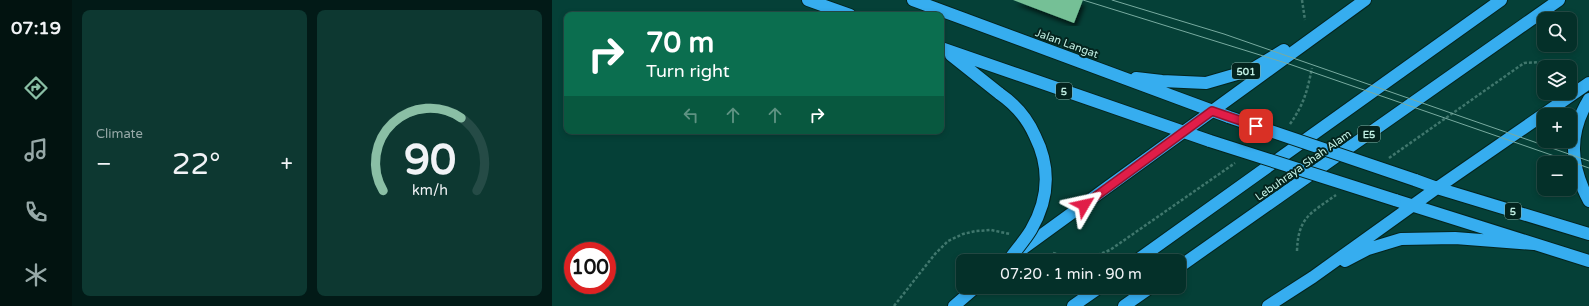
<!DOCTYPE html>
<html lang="en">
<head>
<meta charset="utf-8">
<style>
  body { margin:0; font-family:"Varela Round",sans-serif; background:#0d3831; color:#f1f3f6; height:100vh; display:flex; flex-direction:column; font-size:15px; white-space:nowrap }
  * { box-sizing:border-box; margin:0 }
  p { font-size:13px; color:#97a9a8 }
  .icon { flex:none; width:22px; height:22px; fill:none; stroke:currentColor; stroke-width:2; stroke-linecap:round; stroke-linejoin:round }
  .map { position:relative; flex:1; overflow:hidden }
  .drawer { display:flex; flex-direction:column; gap:10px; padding:10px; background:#021a17; width:480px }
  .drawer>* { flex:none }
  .banner { position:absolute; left:12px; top:12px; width:380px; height:122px; border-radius:8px; box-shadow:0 2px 6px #0003,0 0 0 1px #254b46; background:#0b6e4f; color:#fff; overflow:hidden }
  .tools { position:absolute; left:985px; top:12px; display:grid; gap:8px }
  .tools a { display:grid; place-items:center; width:40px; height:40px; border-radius:8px; background:#043029; box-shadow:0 2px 6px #0003,0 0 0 1px #254b46; font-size:20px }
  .speed { position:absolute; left:12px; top:242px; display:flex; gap:8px; font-size:20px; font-weight:700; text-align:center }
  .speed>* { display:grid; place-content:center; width:52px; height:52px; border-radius:50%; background:#043029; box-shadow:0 2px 6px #0003,0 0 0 1px #254b46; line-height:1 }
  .speed .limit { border:6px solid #d22; background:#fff; color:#111 }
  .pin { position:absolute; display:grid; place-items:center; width:34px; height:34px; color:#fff; margin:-17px; border-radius:8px; box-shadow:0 2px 6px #0006 }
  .me { position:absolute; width:44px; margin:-22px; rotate:54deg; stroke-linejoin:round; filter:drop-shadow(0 0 3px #0008) }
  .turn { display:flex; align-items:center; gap:14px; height:84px; padding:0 16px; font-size:18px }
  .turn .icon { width:52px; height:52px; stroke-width:2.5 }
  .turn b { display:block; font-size:28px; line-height:34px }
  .lanes { display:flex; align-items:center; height:38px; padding:0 16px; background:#0003; justify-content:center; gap:20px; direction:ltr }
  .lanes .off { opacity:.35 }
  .big { font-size:30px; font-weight:600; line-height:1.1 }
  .drawer .card { flex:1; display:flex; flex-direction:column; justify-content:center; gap:6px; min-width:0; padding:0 14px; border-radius:8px; background:#0d3831 }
  .drawer .dial { align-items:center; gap:0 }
  .dial svg { height:104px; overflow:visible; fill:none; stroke:#254b46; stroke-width:7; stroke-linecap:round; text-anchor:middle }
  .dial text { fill:#f1f3f6; stroke:none }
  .heat { display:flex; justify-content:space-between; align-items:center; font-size:22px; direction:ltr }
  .drawer .tiles { flex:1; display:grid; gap:10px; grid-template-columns:repeat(2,1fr) }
  .trip { position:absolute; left:404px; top:254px; width:230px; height:40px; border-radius:8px; background:#043029; box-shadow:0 2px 6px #0003,0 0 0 1px #254b46; font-weight:600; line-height:40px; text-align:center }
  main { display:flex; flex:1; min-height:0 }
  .tab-bar { display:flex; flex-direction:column; width:72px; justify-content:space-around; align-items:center; background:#021310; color:#97a9a8 }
  .tab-bar .icon { width:28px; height:28px }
  .tab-bar .current { color:#8abfa5 }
  .tab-bar b { font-size:18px; color:#f1f3f6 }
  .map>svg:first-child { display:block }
  .building { fill:#75c096; filter:url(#shadow) }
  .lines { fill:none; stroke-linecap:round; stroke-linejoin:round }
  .highway-casing { stroke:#04241e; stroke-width:14 }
  .path { stroke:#40776d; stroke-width:2.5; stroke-dasharray:3 2; stroke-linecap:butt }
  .highway { stroke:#36adef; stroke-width:12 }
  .tram { stroke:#78aba0; stroke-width:1 }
  .highway-bridge-casing { stroke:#04241e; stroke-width:14; stroke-linecap:butt }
  .highway-bridge { stroke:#36adef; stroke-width:12 }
  .route-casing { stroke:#92132f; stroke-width:10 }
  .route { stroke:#e11d48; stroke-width:7 }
  .labels { text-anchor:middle; stroke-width:4; stroke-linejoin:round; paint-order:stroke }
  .shield { fill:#04241e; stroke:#88b2a8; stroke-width:1 }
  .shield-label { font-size:10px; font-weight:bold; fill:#c1efe3 }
  .street-label { font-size:11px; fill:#c1efe3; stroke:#04241e }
</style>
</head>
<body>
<main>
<nav class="tab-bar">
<b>07:19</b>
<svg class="icon current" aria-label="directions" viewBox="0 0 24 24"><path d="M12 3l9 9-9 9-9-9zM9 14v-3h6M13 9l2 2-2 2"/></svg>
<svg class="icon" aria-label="music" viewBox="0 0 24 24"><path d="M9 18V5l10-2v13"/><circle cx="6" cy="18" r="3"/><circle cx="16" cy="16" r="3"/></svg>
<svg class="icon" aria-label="phone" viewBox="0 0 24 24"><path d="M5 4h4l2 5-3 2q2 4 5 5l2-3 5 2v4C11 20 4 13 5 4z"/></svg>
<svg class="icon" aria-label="climate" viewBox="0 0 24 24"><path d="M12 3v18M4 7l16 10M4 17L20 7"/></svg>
</nav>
<section class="drawer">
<div class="tiles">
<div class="card"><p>Climate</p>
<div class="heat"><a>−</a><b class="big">22°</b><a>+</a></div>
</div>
<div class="card dial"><svg viewBox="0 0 100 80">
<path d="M14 69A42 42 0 1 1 86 69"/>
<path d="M14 69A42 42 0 0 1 74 13" stroke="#8abfa5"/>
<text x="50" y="56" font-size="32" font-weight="700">90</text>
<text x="50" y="72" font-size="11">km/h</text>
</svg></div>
</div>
</section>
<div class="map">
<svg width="1037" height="306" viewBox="0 0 1037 306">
  <defs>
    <filter id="shadow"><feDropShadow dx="2.5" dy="4.5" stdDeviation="2" flood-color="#0009"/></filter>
  </defs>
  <rect width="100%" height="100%" fill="#054037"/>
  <path class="building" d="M 461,0 L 531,0 L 522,23 Z"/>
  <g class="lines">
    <defs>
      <path id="highway" d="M 256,0 L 298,15
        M 361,0 L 677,117
        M 389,48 L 658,141
        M 399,55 L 448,94
        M 584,78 L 610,81 L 654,83 L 699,70 L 732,50
        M 1037,99 C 1016,134 1018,165 1037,201
        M 863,180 L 885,188 L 1037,234
        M 843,200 L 1037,261
        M 462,255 L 813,0
        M 584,261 L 949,0
        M 793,261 L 816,249 L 849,239 L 903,238 L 982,244
        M 627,267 L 1007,0
        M 402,306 L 424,287
        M 521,306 L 548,287
        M 572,306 L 599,287
        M 716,306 L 761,277 L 885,188 L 1037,83"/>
    </defs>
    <use href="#highway" class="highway-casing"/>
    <path class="path" d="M 750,0 L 753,20
      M 738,124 C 752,104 755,92 760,68
      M 837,158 L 972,63 L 990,62 L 1005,67
      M 745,251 C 746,217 759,213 784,195
      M 501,253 C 525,259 535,260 558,250 L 683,163
      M 342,306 L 383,254 L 396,241 L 411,234 L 424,231 L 439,230 L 458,234"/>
    <use href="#highway" class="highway"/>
    <path class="tram" d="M 531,0 L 737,64 L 1037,168
      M 560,0 L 672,34 L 1037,161"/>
    <defs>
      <path id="highway-bridge" d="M 448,94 C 464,105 475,118 483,136 C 499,168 497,199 479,230 C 473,240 464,250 457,260
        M 677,117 L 863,180
        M 658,141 L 843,200"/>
    </defs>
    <use href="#highway-bridge" class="highway-bridge-casing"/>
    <use href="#highway-bridge" class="highway-bridge"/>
  </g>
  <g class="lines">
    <defs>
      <path id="route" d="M 532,205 L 660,111 L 704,126"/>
    </defs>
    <use href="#route" class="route-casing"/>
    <use href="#route" class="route"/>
  </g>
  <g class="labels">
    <g class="shield">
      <rect x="680" y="63" width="28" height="16" rx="3"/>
      <rect x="504" y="83" width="16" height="16" rx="3"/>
      <rect x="806" y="126" width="22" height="16" rx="3"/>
      <rect x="953" y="203" width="16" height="16" rx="3"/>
    </g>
    <g class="shield-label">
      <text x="694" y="75">501</text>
      <text x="512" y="95">5</text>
      <text x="817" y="138">E5</text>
      <text x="961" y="215">5</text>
    </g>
    <g class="street-label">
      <text transform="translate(515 43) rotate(20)" y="4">Jalan Langat</text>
      <text transform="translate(751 165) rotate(-35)" y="4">Lebuhraya Shah Alam</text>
    </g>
  </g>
</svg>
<div class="tools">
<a><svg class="icon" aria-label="search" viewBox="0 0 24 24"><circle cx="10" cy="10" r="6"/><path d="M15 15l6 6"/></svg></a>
<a><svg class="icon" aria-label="layers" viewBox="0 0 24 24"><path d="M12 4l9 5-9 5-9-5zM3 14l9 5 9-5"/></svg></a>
<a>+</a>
<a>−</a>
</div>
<div class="speed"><div class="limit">100</div></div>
<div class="pin" style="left:704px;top:126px;background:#d93025"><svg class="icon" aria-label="arrive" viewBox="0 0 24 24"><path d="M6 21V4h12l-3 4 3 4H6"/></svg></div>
<svg class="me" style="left:532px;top:205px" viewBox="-20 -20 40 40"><path d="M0-17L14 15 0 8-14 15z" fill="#e11d48" stroke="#fff" stroke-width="4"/></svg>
<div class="trip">07:20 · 1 min · 90 m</div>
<div class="banner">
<div class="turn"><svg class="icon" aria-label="right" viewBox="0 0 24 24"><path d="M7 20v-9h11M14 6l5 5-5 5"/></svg><div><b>70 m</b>Turn right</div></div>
<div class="lanes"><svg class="icon off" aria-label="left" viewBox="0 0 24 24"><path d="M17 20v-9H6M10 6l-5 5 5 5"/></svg><svg class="icon off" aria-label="ahead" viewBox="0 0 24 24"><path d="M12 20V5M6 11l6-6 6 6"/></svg><svg class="icon off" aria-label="ahead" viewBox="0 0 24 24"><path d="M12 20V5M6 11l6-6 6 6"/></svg><svg class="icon" aria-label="right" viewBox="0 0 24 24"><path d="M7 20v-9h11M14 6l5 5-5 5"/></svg></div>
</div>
</div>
</main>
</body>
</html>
